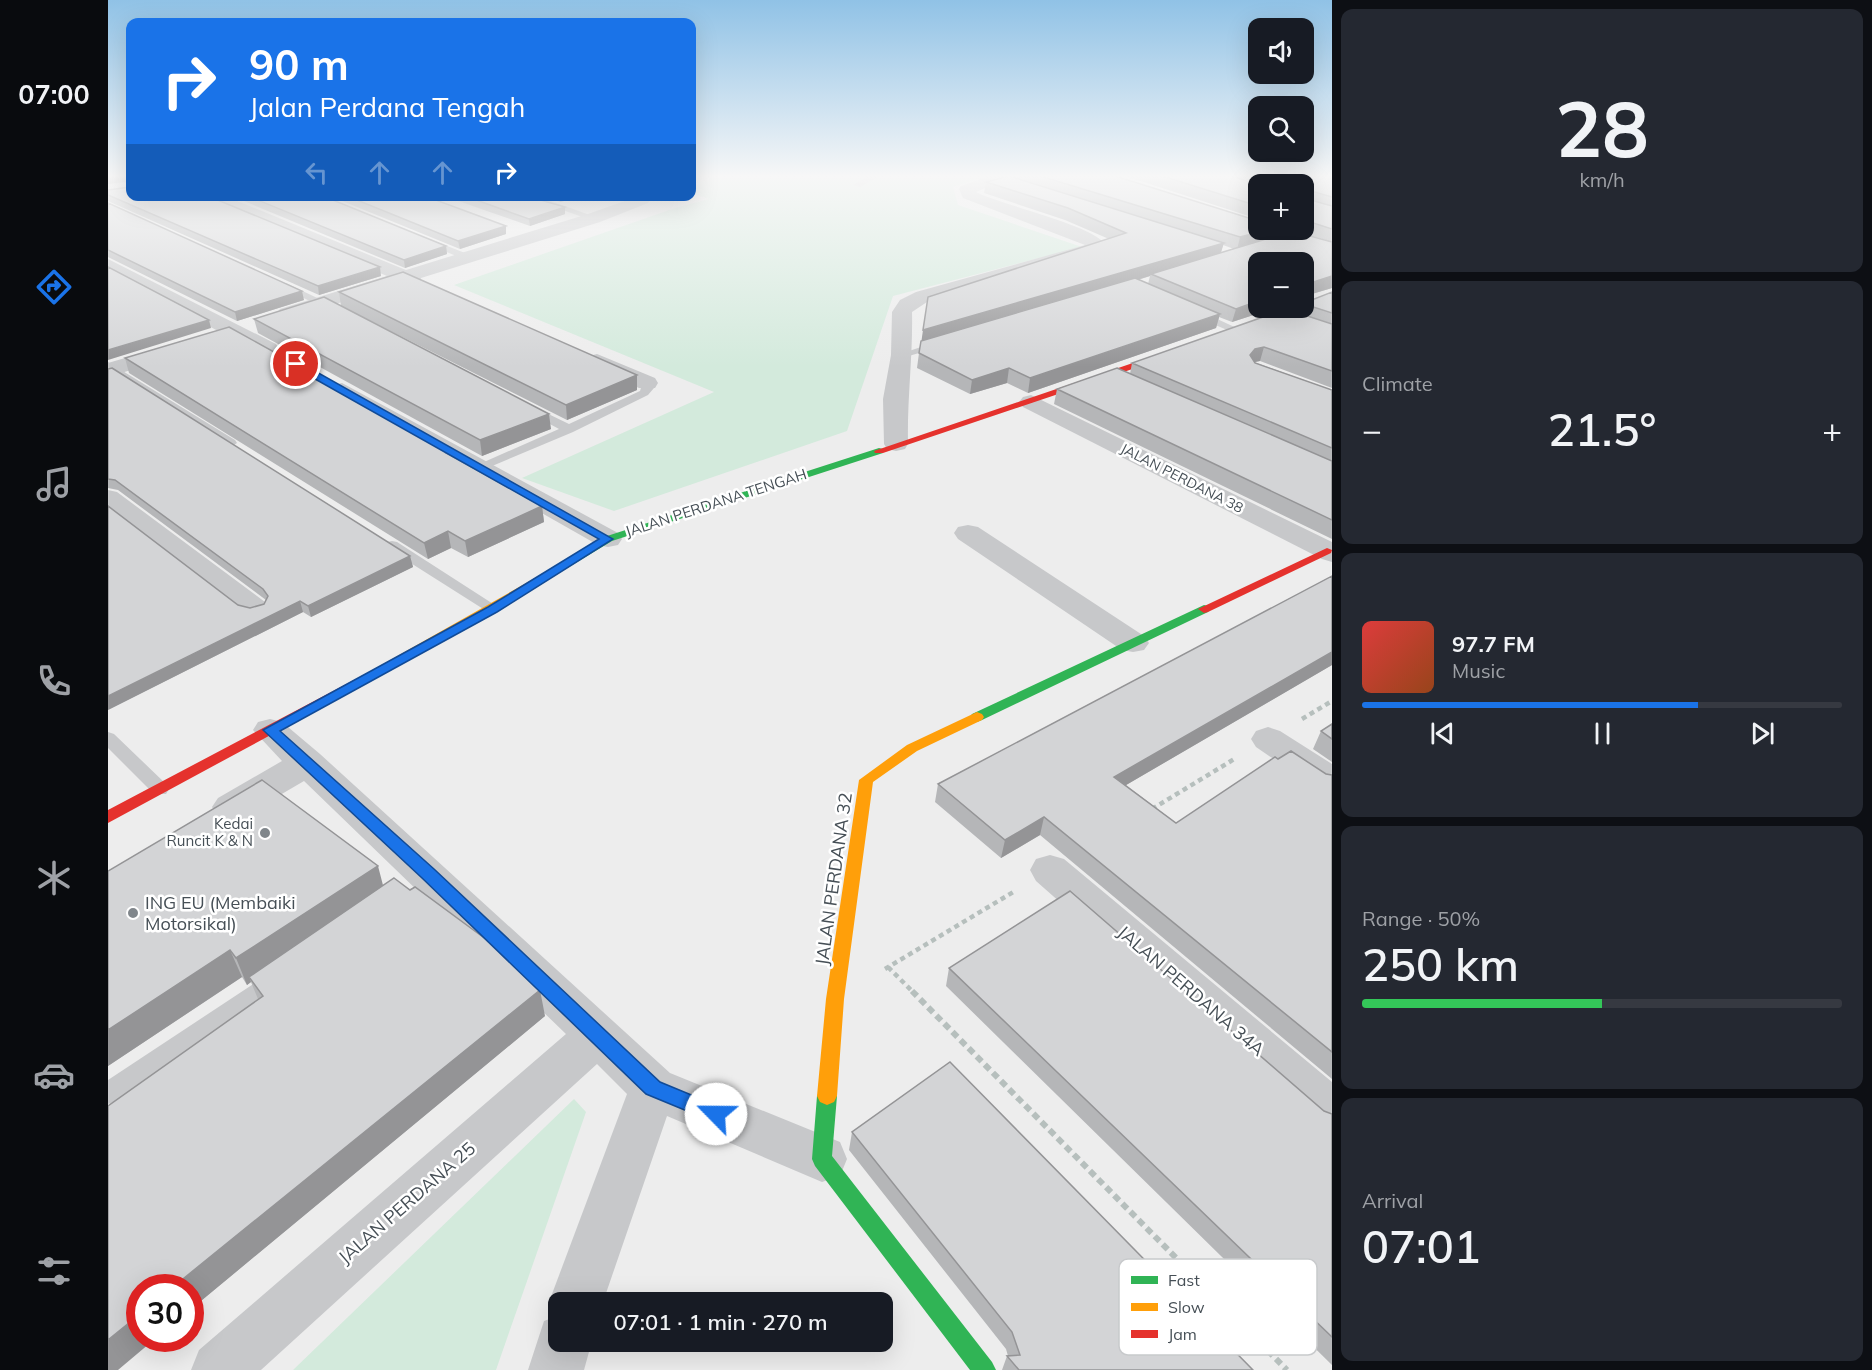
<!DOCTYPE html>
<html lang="en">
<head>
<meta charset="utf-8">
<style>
  body { margin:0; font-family:Mulish,sans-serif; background:#242831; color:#f1f3f6; height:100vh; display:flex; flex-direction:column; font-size:22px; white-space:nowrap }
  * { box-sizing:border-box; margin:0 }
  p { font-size:20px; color:#9ea1a6 }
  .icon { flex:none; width:33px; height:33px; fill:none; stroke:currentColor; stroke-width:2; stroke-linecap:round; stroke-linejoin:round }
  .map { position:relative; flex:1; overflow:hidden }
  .drawer { display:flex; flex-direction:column; gap:9px; padding:9px; background:#0d0f14; width:540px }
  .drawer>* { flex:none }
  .top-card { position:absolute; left:18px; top:18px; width:570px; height:183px; border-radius:12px; box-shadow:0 6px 24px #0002; background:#1a73e8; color:#fff; overflow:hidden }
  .fabs { position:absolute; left:1140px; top:18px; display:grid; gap:12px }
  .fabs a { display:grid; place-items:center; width:66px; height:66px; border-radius:12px; background:#171b24; box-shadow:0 6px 24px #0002; font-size:30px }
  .speed { position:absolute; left:18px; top:1274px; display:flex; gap:12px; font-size:30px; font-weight:700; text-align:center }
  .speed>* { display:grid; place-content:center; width:78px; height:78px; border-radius:50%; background:#171b24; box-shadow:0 6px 24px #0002; line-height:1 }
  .speed .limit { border:9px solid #d22; background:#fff; color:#111 }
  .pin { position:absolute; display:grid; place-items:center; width:51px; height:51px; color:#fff; margin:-26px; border:3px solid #fff; border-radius:50%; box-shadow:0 2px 6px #0007 }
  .me { position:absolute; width:66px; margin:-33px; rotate:293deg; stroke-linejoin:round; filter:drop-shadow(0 0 4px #0008) }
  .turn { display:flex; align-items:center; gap:21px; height:126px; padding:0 24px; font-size:27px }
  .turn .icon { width:78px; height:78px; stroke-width:2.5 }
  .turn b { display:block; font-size:42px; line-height:51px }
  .lanes { display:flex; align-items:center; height:57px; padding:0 24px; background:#0003; justify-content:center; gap:30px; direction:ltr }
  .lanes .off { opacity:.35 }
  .big { font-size:45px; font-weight:600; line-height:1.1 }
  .drawer .widget { flex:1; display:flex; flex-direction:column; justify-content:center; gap:9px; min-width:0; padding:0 21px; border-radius:12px; background:#242831 }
  .drawer .dial { align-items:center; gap:0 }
  .dial b { font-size:78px; line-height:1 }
  .song { display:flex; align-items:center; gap:18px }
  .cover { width:72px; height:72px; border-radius:9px; background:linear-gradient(135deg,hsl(0 70% 55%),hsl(20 70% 35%)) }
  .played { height:6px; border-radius:3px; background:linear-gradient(90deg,#1a73e8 70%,#363941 70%) }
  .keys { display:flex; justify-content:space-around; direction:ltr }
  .heat { display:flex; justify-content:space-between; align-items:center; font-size:33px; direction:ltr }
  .charge { height:9px; border-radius:4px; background:linear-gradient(90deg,#34c759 50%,#363941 0) }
  .trip { position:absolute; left:440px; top:1292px; width:345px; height:60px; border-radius:12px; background:#171b24; box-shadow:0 6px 24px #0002; font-weight:600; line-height:60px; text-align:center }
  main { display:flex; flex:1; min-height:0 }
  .menu { display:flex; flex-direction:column; width:108px; justify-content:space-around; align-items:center; background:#090b0e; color:#9ea1a6 }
  .menu .icon { width:42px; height:42px }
  .menu .active { color:#1a73e8 }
  .menu b { font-size:27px; color:#f1f3f6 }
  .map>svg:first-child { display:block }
  .green { fill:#d3eadc }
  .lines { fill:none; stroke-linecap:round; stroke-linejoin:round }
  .path-far1 { stroke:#b6bfbd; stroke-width:4.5; stroke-dasharray:5 4; stroke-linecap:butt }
  .path { stroke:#b6bfbd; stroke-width:6; stroke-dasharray:7 4.5; stroke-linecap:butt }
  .lane { fill:#c7c8ca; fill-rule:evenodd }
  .street { fill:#c7c8ca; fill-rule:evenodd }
  .fast { fill:#30b455; fill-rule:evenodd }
  .slow { fill:#ff9f0a; fill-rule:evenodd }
  .jam { fill:#e5322d; fill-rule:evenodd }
  .wall { fill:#b5b6b8; fill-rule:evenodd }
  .shaded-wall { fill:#949496 }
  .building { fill:#d3d4d6; stroke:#949496; stroke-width:1.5 }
  .route { fill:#1a73e8; stroke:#114b97; stroke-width:1.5 }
  .poi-dot { fill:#80868b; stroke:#fff; stroke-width:2 }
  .labels { text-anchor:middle; stroke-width:5; stroke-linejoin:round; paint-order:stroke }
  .far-street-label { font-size:14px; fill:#464f56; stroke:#fff }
  .street-label { font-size:15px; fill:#464f56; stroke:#fff }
  .poi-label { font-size:15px; fill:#464f56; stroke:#fff; text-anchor:end }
  .near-street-label { font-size:18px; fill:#464f56; stroke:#fff }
  .near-poi-label { font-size:18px; fill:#464f56; stroke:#fff; text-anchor:start }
  .key { fill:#fff; stroke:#c8cacc; stroke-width:1.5 }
  .key-label { font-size:16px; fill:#464f56 }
</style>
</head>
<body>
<main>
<nav class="menu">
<b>07:00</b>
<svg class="icon active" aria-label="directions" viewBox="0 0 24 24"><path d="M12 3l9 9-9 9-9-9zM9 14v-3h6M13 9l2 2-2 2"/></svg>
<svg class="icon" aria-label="music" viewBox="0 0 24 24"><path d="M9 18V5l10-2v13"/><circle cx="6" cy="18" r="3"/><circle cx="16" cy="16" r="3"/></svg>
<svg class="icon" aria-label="phone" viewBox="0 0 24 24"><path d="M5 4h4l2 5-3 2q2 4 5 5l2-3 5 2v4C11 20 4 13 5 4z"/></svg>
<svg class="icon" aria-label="climate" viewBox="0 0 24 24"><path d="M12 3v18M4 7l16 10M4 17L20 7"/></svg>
<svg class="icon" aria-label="car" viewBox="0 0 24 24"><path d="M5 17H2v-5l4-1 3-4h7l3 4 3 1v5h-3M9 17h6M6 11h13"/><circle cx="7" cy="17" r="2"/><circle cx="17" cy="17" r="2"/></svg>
<svg class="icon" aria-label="filters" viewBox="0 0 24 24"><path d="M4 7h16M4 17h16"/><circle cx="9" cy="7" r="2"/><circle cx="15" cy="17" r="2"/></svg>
</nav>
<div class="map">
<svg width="1224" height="1370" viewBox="0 0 1224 1370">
  <rect width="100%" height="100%" fill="#ededed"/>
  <path class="green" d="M 622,175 L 882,175 L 845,187 L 850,205 L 974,247 L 785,296 L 739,431 L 506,511 L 414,478 L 606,392 L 346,285 L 567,208 L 601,199 L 584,193 L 584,183 Z
    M 466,1099 L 478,1112 L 388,1370 L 185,1370 Z"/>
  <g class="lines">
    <path class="path-far1" d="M 1194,719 L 1224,701
      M 1044,809 L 1128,758
      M 780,967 L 805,992
      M 777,969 L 907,891"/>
    <path class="path" d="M 804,991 L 1179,1370"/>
    <path class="lane" d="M 762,175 L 773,175 L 752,187 L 745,185 Z
      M 415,196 L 429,196 L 490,218 L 483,220 Z
      M 319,238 L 362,255 L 364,257 L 356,259 L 316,243 L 316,239 Z
      M 172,283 L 178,283 L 230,308 L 221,310 L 172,287 Z
      M 1086,312 L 1094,312 L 1133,330 L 1124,332 L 1086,316 Z
      M 831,341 L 836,344 L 835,346 L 794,358 L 789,355 Z
      M 0,362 L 127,440 L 129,443 L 123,447 L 119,446 L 0,370 Z
      M 535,381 L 545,383 L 546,388 L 540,395 L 465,432 L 377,469 L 369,469 L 367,466 L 451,429 L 418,411 L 418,407 L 426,407 L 461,424 L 532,391 Z
      M 284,541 L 289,542 L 393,609 L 385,614 L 380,612 L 279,548 L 279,542 Z
      M 0,732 L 6,734 L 58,784 L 61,789 L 58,794 L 46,794 L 0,748 Z
      M 165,971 L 173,974 L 176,980 L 173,986 L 8,1101 L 0,1104 L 0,1080 Z"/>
    <path class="street" d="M 884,175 L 907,175 L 868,192 C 894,205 983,225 996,243 L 991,252 L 822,300 L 804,312 C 805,356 799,399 800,444 L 797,449 L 788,451 L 779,449 L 776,444 L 775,399 L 783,355 L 784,312 L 792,300 L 808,292 L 977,245 L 855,198 L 851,189 L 853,186 Z
      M 100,196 L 117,196 L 298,270 L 480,214 L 528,197 L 539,196 L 542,200 L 540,203 L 492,222 L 313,278 L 312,284 L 305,286 L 296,283 L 179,319 L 172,317 L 169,313 L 172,309 L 279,276 L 101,201 Z
      M 1154,230 L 1179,230 L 1224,243 L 1224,254 L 1157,234 Z
      M 0,259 L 168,344 L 171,349 L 168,354 L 152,354 L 0,271 Z
      M 61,345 L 69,346 L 72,351 L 69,356 L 0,377 L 0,363 Z
      M 489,354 L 547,378 L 550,383 L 547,388 L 531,388 L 481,366 L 478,361 L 481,356 Z
      M 234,383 L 510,533 L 514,539 L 510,545 L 500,547 L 490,545 L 226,395 L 223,390 L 226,385 Z
      M 923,395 L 1224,542 L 1224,562 L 1214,559 L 915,407 L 911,402 L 915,397 Z
      M 0,490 L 9,492 L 157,602 L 161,608 L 157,614 L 146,617 L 135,614 L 0,511 Z
      M 860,525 L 870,527 L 1036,636 L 1041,643 L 1036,650 L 1025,652 L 1014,650 L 850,539 L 846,533 L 850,527 Z
      M 162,719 L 174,722 L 212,754 L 562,1073 L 732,1142 L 739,1159 L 732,1176 L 714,1182 L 559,1116 L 495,1302 L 450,1302 L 450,1341 L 484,1341 L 476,1370 L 420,1370 L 436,1321 L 447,1317 L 441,1302 L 519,1094 L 489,1064 L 153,1370 L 83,1370 L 91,1350 L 458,1034 L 196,781 L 136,816 L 123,820 L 110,816 L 104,807 L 110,798 L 174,761 L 145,730 L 150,722 Z
      M 1160,727 L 1172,731 L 1224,764 L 1224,794 L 1211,790 L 1148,747 L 1143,739 L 1148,731 Z
      M 942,855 L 956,859 L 1224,1082 L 1224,1134 L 1207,1127 L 928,881 L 922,870 L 928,859 Z"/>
    <path class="fast" d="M 771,448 L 775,449 L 775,453 L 504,541 L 461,567 L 453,567 L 451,565 L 496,537 Z
      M 1096,605 L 1100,606 L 1102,609 L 1100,612 L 874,720 L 869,722 L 862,717 L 864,714 Z
      M 719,1087 L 726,1090 L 729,1096 L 724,1156 L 884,1362 L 888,1370 L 862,1370 L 707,1166 L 704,1159 L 709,1096 L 712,1090 Z"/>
    <path class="slow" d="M 457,561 L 463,565 L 461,567 L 389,612 L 266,679 L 261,680 L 254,676 Z
      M 869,712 L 874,714 L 876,717 L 874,720 L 809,751 L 765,782 L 736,999 L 729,1096 L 726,1102 L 719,1105 L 712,1102 L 709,1096 L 718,999 L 751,780 L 799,745 Z"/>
    <path class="jam" d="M 1184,308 L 1194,308 L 1143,328 L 1136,326 Z
      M 1066,349 L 1069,350 L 1069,354 L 775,453 L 767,453 L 766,451 Z
      M 1219,548 L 1224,550 L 1223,553 L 1100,612 L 1096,613 L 1090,609 Z
      M 261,672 L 268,676 L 266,679 L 0,823 L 0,810 Z"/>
  </g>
  <path class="wall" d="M 0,175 L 22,175 L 273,276 L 211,295 L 0,201 L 0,190 L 21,187 L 21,182 L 0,184 Z
    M 906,175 L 1004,175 L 1166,237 L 1218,240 L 1185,230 L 1196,230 L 1196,184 L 1150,184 L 1150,219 L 1014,175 L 1224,175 L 1224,288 L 1197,296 L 1196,300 L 1196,262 L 1150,308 L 1167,308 L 1124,322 L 1111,317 L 1108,328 L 920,393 L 899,383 L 862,394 L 809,368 L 811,353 L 1001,239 L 957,220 L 876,193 L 878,182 L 906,177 ZM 1115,245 L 1126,249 L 1113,253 ZM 1042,276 L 1040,284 L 1030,280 Z
    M 124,196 L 215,196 L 338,246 L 339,254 L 297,268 Z
    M 222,196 L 317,196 L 398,226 L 398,234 L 352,249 Z
    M 336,196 L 430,196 L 434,200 L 457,214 L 422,226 Z
    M 437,196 L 478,196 L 452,202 Z
    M 0,203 L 196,300 L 129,321 L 0,257 Z
    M 231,292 L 529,390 L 459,420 L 233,306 Z
    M 1224,292 L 1224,388 L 1152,361 L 1146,362 L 1224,390 L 1224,539 L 946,404 L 949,389 L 1022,374 L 1024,363 L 1191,313 L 1193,308 L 1196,308 L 1196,303 Z
    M 146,319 L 443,429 L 374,456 L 150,333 Z
    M 17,358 L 345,458 L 434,506 L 436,522 L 360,557 L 343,548 L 320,559 L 21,373 Z
    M 0,369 L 302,556 L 305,567 L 203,617 L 195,612 L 0,710 L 130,605 L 142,608 L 156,604 L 158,600 L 10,490 L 0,488 Z
    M 1224,576 L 1224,665 L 1018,785 L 1068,823 L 1170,759 L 1224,775 L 1224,1079 L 932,835 L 893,858 L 827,802 L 830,784 Z
    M 1224,724 L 1224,762 L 1205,749 L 1213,731 Z
    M 0,871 L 275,886 L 437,1016 L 82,1310 L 82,1287 L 150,999 L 143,982 L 139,985 L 134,977 L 0,1066 Z
    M 841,968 L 1224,1114 L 1224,1365 L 838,986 Z
    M 744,1132 L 1145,1370 L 894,1370 L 899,1356 L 900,1356 L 898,1349 L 741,1150 Z"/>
  <path class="shaded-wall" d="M 12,175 L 22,175 L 22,181 L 0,184 L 0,177 Z
    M 451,196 L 478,196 L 452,202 Z
    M 457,207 L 457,214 L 422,226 L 421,219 Z
    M 398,226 L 398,234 L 352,249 L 350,241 Z
    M 1159,230 L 1168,230 L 1165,239 L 1129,250 L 1132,237 Z
    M 1116,243 L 1112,255 L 1043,274 L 1042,276 L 813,344 L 815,330 Z
    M 338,246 L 339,254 L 297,268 L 296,260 Z
    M 272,267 L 273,276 L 211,295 L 210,286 Z
    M 1224,276 L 1224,288 L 1197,296 L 1199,284 Z
    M 194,291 L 196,300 L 129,321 L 127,312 Z
    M 1150,301 L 1150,308 L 1167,308 L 1124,322 L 1128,309 Z
    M 1112,314 L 1108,328 L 920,393 L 922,378 Z
    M 101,320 L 103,328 L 0,360 L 0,350 Z
    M 1156,347 L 1152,361 L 1142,363 L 1142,355 L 1147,349 Z
    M 901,368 L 899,383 L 862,394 L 864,380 Z
    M 529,375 L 529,390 L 459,420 L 458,405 Z
    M 441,414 L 443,429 L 374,456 L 372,440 Z
    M 344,451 L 347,466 L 338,453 Z
    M 434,506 L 436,522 L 360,557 L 357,541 Z
    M 340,531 L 343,548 L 320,559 L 316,543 Z
    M 302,556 L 305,567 L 203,617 L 200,606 Z
    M 192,601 L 195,612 L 0,710 L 0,696 Z
    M 1224,652 L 1224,665 L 1001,795 L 1006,777 Z
    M 936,817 L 932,835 L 893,858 L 897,840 Z
    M 270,866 L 277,893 L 141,977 L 143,982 L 139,985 L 128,958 Z
    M 122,950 L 134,977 L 0,1066 L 0,1030 Z
    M 432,990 L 437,1016 L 82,1310 L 82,1287 L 65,1287 Z
    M 32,1314 L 32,1338 L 48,1338 L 10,1370 L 0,1370 L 0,1340 Z"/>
  <path class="building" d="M 21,175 L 22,175 L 22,196 L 100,196 L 272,267 L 210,286 L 0,195 L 0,190 L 21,187 Z
    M 929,175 L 1004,175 L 1147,220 L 1150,220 L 1150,230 L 1159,230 L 1132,237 Z
    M 1051,175 L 1121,175 L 1150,185 L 1150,206 Z
    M 1146,175 L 1224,175 L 1224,197 L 1200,190 L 1197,193 L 1199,199 L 1224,206 L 1224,229 L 1196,220 L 1196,184 L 1154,184 L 1155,184 L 1154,178 Z
    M 901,176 L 1116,243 L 815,330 L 820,297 L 1018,233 L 960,208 L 878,182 Z
    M 140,196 L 215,196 L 338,246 L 296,260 Z
    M 239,196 L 317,196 L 398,226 L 350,241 Z
    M 357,196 L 430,196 L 434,198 L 429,199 L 457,207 L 421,219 Z
    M 0,203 L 194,291 L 127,312 L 0,250 Z
    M 1184,231 L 1224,242 L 1224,276 L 1199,284 L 1198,292 L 1196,292 L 1196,262 L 1150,262 L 1150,301 L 1128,309 L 1043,274 Z
    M 0,267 L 101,320 L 0,350 Z
    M 295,272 L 529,375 L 458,405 L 231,292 Z
    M 1027,278 L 1112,314 L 922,378 L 901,368 L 864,380 L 811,353 L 813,341 Z
    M 1224,292 L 1224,313 L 1196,304 L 1196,303 Z
    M 216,297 L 441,414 L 372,440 L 146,319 Z
    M 1178,309 L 1224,324 L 1224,371 L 1156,347 L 1147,349 L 1142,355 L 1147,363 L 1224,390 L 1224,448 L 1024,363 Z
    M 121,327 L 344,451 L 338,453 L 434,506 L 357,541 L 340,531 L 316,543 L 17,358 Z
    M 4,368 L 302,556 L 200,606 L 192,601 L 0,696 L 0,506 L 130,605 L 142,608 L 156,604 L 160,596 L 155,589 L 7,480 L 0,479 L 0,369 Z
    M 1009,368 L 1224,461 L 1224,520 L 949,389 Z
    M 1224,576 L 1224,652 L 1006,777 L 1068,823 L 1167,757 L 1170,759 L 1183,751 L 1218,774 L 1224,775 L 1224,1052 L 936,817 L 897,840 L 830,784 Z
    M 1224,724 L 1224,739 L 1213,731 Z
    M 154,780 L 270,866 L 128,958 L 122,950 L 0,1030 L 0,871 Z
    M 286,878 L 302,890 L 307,887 L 383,943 L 432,990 L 65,1287 L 32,1287 L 32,1314 L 0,1340 L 0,1106 L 155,996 L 141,977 Z
    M 962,891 L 1216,1111 L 1224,1114 L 1224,1337 L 841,968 Z
    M 842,1062 L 1145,1370 L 911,1370 L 899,1356 L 912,1355 L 904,1332 L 744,1132 Z"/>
  <linearGradient id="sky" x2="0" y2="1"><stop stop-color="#90c2e6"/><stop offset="0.48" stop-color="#f7f7f7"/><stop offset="1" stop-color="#f7f7f7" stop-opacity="0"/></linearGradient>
  <rect width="1224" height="367" fill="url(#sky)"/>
  <path class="route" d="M 184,362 L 191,362 L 505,539 L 389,612 L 172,731 L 326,869 L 552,1082 L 615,1108 L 618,1114 L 615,1121 L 608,1123 L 538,1094 L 314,878 L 155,730 L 380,607 L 491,539 L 184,366 Z"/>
  <g class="poi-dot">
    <circle cx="157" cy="833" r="6"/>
    <circle cx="25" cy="913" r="6"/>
  </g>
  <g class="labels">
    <g class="far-street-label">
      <text transform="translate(1074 478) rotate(27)" y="5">JALAN PERDANA 38</text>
    </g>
    <g class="street-label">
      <text transform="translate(608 503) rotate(-18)" y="5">JALAN PERDANA TENGAH</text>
    </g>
    <g class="poi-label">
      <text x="145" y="829">Kedai<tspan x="145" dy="17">Runcit K &amp; N</tspan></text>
    </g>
    <g class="near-street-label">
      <text transform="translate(726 879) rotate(-82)" y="6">JALAN PERDANA 32</text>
      <text transform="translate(1083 991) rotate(41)" y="6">JALAN PERDANA 34A</text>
      <text transform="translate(299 1203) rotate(-41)" y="6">JALAN PERDANA 25</text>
    </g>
    <g class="near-poi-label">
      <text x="37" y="909">ING EU (Membaiki<tspan x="37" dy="21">Motorsikal)</tspan></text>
    </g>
  </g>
  <rect x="1011" y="1259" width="198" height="96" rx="9" class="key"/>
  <rect x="1023" y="1276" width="27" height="8" fill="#30b455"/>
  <rect x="1023" y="1303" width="27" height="8" fill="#ff9f0a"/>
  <rect x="1023" y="1330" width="27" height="8" fill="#e5322d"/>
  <g class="key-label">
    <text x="1060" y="1286">Fast</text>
    <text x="1060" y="1313">Slow</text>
    <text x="1060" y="1340">Jam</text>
  </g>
</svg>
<div class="fabs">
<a><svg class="icon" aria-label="sound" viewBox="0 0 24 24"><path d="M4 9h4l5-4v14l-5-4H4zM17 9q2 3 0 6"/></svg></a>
<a><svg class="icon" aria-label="search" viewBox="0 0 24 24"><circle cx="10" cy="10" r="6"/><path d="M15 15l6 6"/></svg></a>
<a>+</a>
<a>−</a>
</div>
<div class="speed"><div class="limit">30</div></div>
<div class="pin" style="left:188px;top:364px;background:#d93025"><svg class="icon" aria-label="arrive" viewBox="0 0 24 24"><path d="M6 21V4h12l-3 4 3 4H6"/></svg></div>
<svg class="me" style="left:608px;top:1114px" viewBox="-20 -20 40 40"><circle r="19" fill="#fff"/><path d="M0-13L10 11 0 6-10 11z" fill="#1a73e8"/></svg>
<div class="trip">07:01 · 1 min · 270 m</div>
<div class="top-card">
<div class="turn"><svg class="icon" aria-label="right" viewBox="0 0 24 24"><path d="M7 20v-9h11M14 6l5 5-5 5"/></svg><div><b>90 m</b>Jalan Perdana Tengah</div></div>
<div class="lanes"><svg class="icon off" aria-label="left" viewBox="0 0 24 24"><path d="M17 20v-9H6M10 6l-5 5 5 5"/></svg><svg class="icon off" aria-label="ahead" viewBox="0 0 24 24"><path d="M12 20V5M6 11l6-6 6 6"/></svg><svg class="icon off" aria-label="ahead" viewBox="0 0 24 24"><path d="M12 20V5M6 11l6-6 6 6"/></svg><svg class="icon" aria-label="right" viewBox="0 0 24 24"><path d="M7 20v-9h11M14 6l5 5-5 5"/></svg></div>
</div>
</div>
<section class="drawer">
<div class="widget dial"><b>28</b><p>km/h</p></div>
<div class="widget"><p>Climate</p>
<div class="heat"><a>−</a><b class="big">21.5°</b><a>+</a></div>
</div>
<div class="widget">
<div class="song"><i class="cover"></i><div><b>97.7 FM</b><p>Music</p></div></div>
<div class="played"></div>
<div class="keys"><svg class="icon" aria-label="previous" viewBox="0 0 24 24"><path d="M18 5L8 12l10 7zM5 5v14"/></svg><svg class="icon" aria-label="pause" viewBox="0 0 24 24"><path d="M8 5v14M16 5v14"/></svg><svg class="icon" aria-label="next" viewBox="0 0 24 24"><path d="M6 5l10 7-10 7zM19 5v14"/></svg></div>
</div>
<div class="widget"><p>Range · 50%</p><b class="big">250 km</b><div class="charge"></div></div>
<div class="widget"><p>Arrival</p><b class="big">07:01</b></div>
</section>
</main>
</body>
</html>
